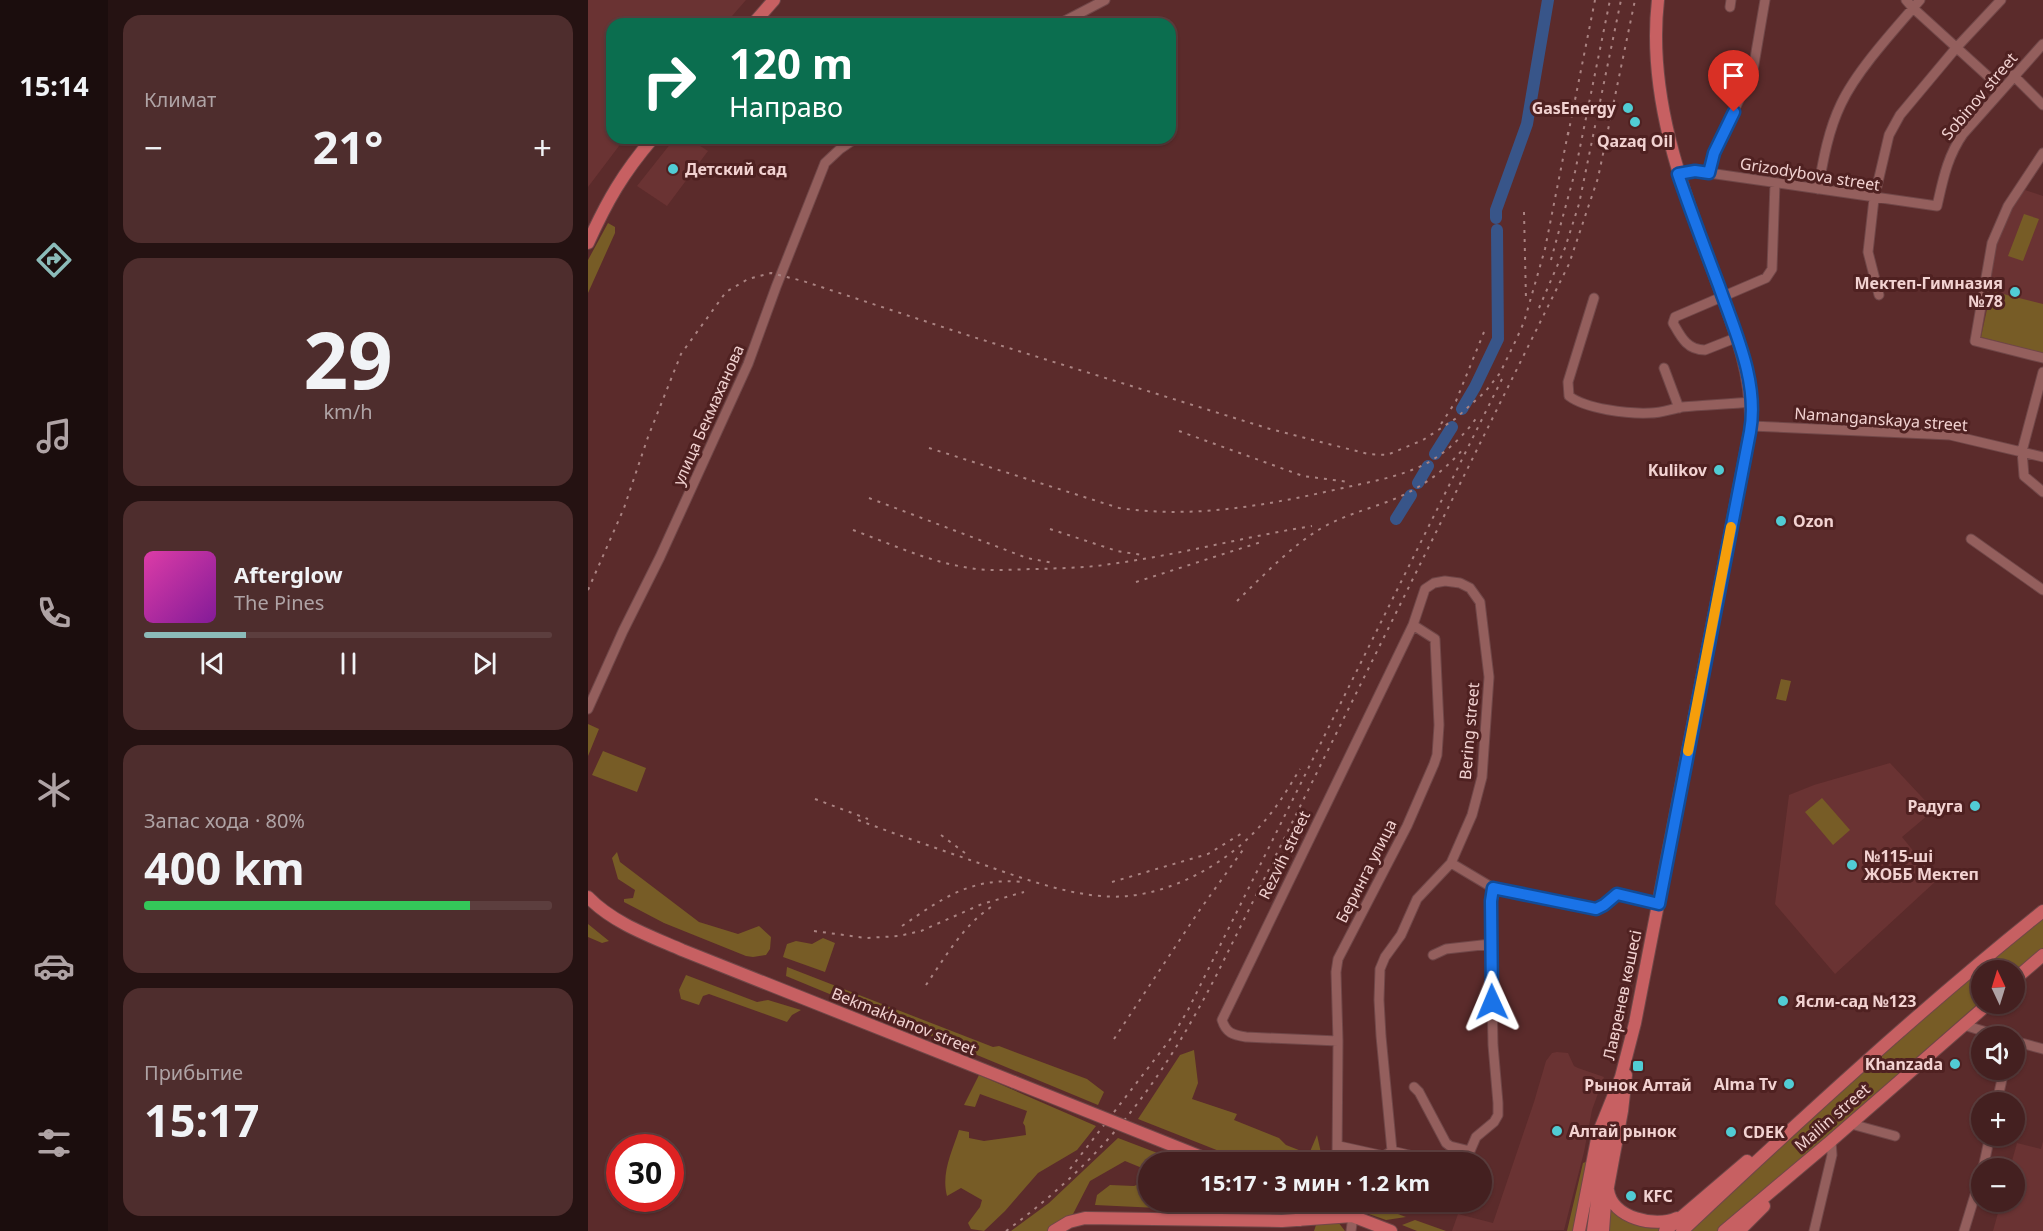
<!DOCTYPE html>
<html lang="ru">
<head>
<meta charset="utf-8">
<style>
  body { margin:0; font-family:"Noto Sans",sans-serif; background:#4e2d2d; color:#f1f3f6; height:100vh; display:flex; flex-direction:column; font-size:22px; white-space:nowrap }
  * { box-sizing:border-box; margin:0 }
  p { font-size:20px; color:#afa3a5 }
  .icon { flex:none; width:33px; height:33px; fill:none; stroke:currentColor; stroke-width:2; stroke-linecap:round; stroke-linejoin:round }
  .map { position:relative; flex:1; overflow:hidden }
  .drawer { display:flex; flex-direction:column; gap:15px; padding:15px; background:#251212; width:480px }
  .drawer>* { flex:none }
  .banner { position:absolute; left:18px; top:18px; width:570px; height:126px; border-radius:18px; box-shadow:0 2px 4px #0004,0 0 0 2px #5c3e3e; background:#0b6e4f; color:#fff; overflow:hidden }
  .needle { width:39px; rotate:356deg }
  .controls { position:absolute; left:1383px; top:960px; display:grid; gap:12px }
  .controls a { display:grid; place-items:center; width:54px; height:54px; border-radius:50%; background:#442020; box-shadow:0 2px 4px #0004,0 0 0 2px #5c3e3e; font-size:30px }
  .speed { position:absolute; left:18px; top:1134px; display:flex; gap:12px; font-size:30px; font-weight:700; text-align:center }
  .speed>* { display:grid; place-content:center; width:78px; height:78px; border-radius:50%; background:#442020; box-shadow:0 2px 4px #0004,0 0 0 2px #5c3e3e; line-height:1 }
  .speed .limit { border:9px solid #d22; background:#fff; color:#111 }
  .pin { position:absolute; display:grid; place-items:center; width:51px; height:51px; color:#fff; margin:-62px -26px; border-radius:50% 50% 50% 0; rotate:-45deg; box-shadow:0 0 6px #0007 }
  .pin .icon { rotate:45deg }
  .me { position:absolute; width:66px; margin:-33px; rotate:359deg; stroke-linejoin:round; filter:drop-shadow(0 0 4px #0008) }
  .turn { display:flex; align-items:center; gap:21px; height:126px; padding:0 24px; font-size:27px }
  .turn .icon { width:78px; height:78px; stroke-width:2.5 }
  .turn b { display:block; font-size:42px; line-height:51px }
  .big { font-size:45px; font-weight:700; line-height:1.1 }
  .drawer .tile { flex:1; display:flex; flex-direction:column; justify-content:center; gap:9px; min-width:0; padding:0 21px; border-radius:18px; background:#4e2d2d }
  .drawer .dial { align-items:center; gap:0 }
  .dial b { font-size:78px; line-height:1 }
  .song { display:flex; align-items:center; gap:18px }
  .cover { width:72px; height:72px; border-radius:9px; background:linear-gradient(135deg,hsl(320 70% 55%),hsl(290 70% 35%)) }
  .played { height:6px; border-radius:3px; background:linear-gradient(90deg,#8bbbb9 25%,#5c3e3e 25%) }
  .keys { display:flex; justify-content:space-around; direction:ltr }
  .heat { display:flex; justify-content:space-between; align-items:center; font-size:33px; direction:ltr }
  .charge { height:9px; border-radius:4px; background:linear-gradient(90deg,#34c759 80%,#5c3e3e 0) }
  .trip { position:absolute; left:550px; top:1152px; width:354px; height:60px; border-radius:30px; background:#442020; box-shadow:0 2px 4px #0004,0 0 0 2px #5c3e3e; font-weight:700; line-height:60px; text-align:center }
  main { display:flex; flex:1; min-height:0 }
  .tab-bar { display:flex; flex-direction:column; width:108px; justify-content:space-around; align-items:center; background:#1b0d0d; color:#afa3a5 }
  .tab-bar .icon { width:42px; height:42px }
  .tab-bar .current { color:#8bbbb9 }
  .tab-bar b { font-size:27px; color:#f1f3f6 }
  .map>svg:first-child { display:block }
  .built { fill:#6a3333 }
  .green { fill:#775c26 }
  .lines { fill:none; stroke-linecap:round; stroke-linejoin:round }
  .river { stroke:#385589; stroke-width:12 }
  .minor-casing { stroke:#704748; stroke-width:11 }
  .major-casing { stroke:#704748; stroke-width:14 }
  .minor { stroke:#945f5d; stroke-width:9 }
  .major { stroke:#c76062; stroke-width:12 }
  .rail { stroke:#aa8382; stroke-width:2; stroke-dasharray:3 6; stroke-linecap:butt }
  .major-bridge-casing { stroke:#704748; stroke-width:14; stroke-linecap:butt }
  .major-bridge { stroke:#c76062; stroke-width:12 }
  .route-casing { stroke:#114b97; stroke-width:15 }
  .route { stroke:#1a73e8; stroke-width:10 }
  .slow { stroke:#f59e0b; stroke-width:10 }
  .poi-dot { fill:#51ccd4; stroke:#4f2121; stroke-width:2 }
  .labels { text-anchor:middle; stroke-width:6; stroke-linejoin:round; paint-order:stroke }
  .street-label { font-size:16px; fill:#f2d2d1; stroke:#4f2121 }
  .poi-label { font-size:16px; font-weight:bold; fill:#f2d2d1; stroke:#4f2121; text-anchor:start }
</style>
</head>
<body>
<main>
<nav class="tab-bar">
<b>15:14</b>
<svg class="icon current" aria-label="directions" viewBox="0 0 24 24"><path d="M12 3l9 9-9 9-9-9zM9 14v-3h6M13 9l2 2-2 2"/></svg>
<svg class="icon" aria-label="music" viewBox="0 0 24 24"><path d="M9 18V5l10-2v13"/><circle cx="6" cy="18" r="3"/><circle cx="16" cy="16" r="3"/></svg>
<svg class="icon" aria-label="phone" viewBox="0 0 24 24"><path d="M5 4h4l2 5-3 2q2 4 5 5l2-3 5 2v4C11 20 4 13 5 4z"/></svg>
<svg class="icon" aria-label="climate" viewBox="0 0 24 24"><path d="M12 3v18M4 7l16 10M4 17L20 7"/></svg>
<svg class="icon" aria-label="car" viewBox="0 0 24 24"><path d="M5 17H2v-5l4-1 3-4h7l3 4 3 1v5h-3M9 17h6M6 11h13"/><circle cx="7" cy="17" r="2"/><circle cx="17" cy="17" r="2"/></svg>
<svg class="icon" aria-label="filters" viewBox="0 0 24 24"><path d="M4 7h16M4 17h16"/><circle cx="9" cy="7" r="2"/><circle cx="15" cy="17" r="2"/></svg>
</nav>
<section class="drawer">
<div class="tile"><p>Климат</p>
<div class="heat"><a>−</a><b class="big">21°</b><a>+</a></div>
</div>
<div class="tile dial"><b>29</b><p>km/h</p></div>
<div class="tile">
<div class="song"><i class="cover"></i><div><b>Afterglow</b><p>The Pines</p></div></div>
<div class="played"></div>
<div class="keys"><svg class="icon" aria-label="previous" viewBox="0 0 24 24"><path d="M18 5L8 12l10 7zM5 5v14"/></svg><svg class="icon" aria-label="pause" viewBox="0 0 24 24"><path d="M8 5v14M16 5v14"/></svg><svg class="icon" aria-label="next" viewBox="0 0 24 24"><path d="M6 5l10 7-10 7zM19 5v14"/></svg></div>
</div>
<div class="tile"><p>Запас хода · 80%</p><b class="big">400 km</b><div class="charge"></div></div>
<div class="tile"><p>Прибытие</p><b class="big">15:17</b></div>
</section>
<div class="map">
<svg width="1455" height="1231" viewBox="0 0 1455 1231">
  <rect width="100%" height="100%" fill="#5b2b2b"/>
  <path class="built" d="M 0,0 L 158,0 L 137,24 L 24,24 L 24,138 L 37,138 L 0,187 Z
    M 87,138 L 100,138 L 120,151 L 79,206 L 49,186 Z
    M 1437,190 L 1455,196 L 1455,354 L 1392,339 L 1407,245 L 1422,207 Z
    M 1302,763 L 1346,810 L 1314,837 L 1349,880 L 1247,974 L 1187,904 L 1201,795 L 1226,785 Z
    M 969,1052 L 980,1053 L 986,1066 L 990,1068 L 1016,1077 L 1004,1110 L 996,1152 L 976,1230 L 864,1231 L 870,1214 L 905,1223 L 946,1102 L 958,1061 L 964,1053 Z
    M 1455,1141 L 1455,1231 L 1405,1231 L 1413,1202 L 1426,1202 L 1426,1168 L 1422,1168 L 1429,1143 L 1453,1149 Z"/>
  <path class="green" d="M 1436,214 L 1451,219 L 1435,261 L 1420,256 Z
    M 20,223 L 27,227 L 27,233 L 0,293 L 0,260 Z
    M 1403,291 L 1455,304 L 1455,353 L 1393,337 Z
    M 1193,679 L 1203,681 L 1198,701 L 1188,699 Z
    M 0,724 L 11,729 L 0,756 Z
    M 15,751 L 58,768 L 49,792 L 4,775 Z
    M 1234,798 L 1262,830 L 1245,845 L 1217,812 Z
    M 29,852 L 32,862 L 111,922 L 150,934 L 171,926 L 183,937 L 182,949 L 178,955 L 165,957 L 158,956 L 76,923 L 36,902 L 36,899 L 45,898 L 47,890 L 30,879 L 24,858 Z
    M 1455,917 L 1455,948 L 1427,972 L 1426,970 L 1394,970 L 1393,1001 L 1131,1231 L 1102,1231 L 1243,1100 L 1433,932 Z
    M 0,924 L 21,941 L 14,943 L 0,937 Z
    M 235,938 L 247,943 L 237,972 L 195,957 L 199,944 L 208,941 L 224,944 Z
    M 199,967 L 405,1047 L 411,1046 L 499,1079 L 516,1092 L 510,1105 L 198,976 Z
    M 98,975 L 169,1002 L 180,1000 L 213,1010 L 204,1015 L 199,1022 L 121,994 L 115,996 L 111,1005 L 93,999 L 91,990 Z
    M 606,1050 L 610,1083 L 604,1099 L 649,1114 L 646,1120 L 691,1138 L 698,1145 L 721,1154 L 729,1135 L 735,1162 L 659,1162 L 550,1119 L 592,1055 Z
    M 391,1075 L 508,1126 L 489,1150 L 450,1173 L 417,1211 L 396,1231 L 383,1229 L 380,1223 L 392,1207 L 394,1200 L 373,1188 L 359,1196 C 353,1173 364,1152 371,1130 L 381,1132 L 381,1138 L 396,1141 L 438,1135 L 437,1126 L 435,1123 L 439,1111 L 392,1094 L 387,1107 L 376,1105 Z
    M 530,1138 L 593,1162 L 561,1162 L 561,1202 L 696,1202 L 712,1207 L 713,1213 L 664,1213 L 655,1208 L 654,1212 L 507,1205 L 509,1195 L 522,1185 L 546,1186 L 558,1181 L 559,1170 L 537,1161 L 502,1181 L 485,1214 L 461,1231 L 423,1231 L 461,1203 Z
    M 1000,1161 L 988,1225 L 985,1231 L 979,1231 L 995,1163 Z
    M 754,1202 L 778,1202 L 818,1217 L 798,1220 L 758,1206 Z
    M 1020,1203 L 1080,1224 L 1072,1231 L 1018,1231 Z
    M 827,1220 L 858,1231 L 829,1231 L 814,1225 Z
    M 729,1222 L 750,1222 L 757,1231 L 726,1231 Z"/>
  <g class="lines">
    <path class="river" d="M 908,218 L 908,210 L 939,124 L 960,0
      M 874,409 L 887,387 L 910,339 L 909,230
      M 847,454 L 864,427
      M 830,483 L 840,466
      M 808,519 L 823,495"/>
    <defs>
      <path id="minor" d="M 1318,0 L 1325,8 L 1414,89
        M 1142,7 L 1143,0
        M 471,24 L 517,0
        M 1425,75 L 1455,105
        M 1455,153 L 1420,206 L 1404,243 L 1387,341 L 1455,358
        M 1121,173 L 1126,153 L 1165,70 L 1177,0
        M 1091,174 L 1107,171 L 1349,206 C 1355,180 1359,157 1375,134 L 1455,44
        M 1230,189 C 1235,161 1240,131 1253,104 C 1269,70 1307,29 1332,0
        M 1291,295 L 1280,252 L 1286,199 L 1301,135 L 1312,115 L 1368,48 L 1413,0
        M 1006,298 L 980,382 L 981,396 C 998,409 1040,414 1062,413 C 1073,413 1083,409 1094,407 C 1117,405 1141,404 1164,402
        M 1150,337 L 1117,350 C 1099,350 1093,337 1085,323 L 1087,317 L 1178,278 L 1184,269 L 1187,183
        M 1076,368 L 1091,408
        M 1455,372 L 1434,451 L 1436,476 L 1455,492
        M 1163,426 L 1362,435 L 1455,457
        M 1383,539 L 1455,590
        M 0,709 L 35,631 L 72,557 L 160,364 L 188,287 L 237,163 L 252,149 L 268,138
        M 863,863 L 905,888 L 1000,908 C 1013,910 1020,902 1029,894 L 1071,904
        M 845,955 L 858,949 L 903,944
        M 1376,1025 L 1411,1036
        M 750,1041 L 658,1037 C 645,1035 638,1033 634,1020 L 825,625 L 837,589 L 846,583 L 857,581 L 872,583 L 882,588 L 892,602 L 901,677 L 894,777 L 884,815 L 863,863 L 829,899 L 813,935 L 797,957 L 792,969 L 791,1000 L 793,1036 L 804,1151
        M 1426,1041 L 1455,1049
        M 826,1087 L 831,1092 L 858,1143 L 862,1146 L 882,1151 L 888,1137 L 906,1122 L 910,1115 L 910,1103 L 905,1045 L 903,944 L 903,901 L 905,888
        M 1409,1102 L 1416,1070
        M 1263,1124 L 1307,1136
        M 751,1146 L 796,1156 L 804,1151
        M 804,1151 L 850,1162
        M 749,1162 L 750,1041 L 748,972 L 750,959 L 819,826 L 846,764 L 849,755 L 851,725 L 847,639 L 825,625
        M 1395,1168 L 1402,1136
        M 763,1231 L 765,1216
        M 1226,1231 L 1244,1155 L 1243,1141
        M 1376,1231 L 1394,1172"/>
      <path id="major" d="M 165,24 L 186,0
        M 0,243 C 19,201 35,173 65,138
        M 0,897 C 25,923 62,936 94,950 L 426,1082
        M 1426,980 L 1455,955
        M 1020,1190 C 1024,1218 1067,1228 1089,1218
        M 728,1202 L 803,1231
        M 712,1220 C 718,1218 720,1216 722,1211 L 717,1202
        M 466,1231 L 481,1222 L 497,1218 L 694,1221 L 765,1216
        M 991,1231 L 1010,1134 L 1033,1077 L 1047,1023 L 1163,426 C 1165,372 1145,325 1127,276 C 1094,188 1059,96 1070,0
        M 1005,1231 L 1012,1179 L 1027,1107
        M 1015,1231 L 1017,1203 L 1034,1111 L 1038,1075
        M 1077,1231 L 1159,1161
        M 1094,1231 C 1211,1121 1329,1012 1455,911
        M 1136,1231 L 1243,1141 L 1400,1004
        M 1151,1231 L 1176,1206"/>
    </defs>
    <use href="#minor" class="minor-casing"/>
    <use href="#major" class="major-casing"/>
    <use href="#minor" class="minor"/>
    <use href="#major" class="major"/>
    <path class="rail" d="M 980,135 L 1007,0
      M 936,212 L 938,300
      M 963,260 L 987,172 L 1022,0
      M 951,308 L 977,248 L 991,204 L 1033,0
      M 853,424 L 868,401 L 896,332
      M 591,431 L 715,476 L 761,482
      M 341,448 L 531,508 C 608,519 680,505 755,488 C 785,481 819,476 846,459 C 863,448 878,433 889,417
      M 281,498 L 439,558 L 465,563
      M 462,529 L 529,551 L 554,555
      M 265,530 C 303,544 341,562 382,568 C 404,572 427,569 450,569 C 474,568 499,568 523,564 C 590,555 656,537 724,526
      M 548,582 L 673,542
      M 0,590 L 36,508 L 60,437 L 93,354 L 138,292 L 160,279 L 183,273 L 215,281 L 382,336 L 682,429 L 780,454 L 799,455 L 835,440 L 867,419 L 897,392 L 912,373 L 928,340 L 936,322 L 957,249 L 981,128
      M 649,601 C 675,576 701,548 732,529 C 752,517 774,511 796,503 C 827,492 854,474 875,449
      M 227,799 L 280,819
      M 270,820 C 307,834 345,847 382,860 C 429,876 490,901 540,896 C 592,891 647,858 679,818 C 692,803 702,785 712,769
      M 353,835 L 377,853
      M 524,882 L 620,854 L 656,832
      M 314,926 C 355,898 383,877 435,882
      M 226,931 L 278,938 L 311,936 L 333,931 L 394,904 L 436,892
      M 338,985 C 358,956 377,922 408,904
      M 526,1039 L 611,911 L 657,847
      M 482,1169 L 584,1037 L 600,1010 L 914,379
      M 418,1231 C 517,1158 573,1083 629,974 L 981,264 L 1010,178 L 1047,0"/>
    <defs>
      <path id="major-bridge" d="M 426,1082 L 626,1162"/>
    </defs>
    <use href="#major-bridge" class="major-bridge-casing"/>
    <use href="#major-bridge" class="major-bridge"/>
  </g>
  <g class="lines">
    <defs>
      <path id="route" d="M 904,1002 L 903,901 L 905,888 L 1008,909 L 1016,905 L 1029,894 L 1071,904 L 1162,432 C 1171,382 1147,332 1131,286 C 1117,249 1103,212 1090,174 L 1107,171 L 1121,173 L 1126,153 L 1146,112"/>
    </defs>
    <use href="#route" class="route-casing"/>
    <use href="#route" class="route"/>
    <path class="slow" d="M 1100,751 L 1143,527"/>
  </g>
  <g class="poi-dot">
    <circle cx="1040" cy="108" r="6"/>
    <circle cx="1047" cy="122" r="6"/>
    <circle cx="85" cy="169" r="6"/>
    <circle cx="1427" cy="292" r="6"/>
    <circle cx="1131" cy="470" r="6"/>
    <circle cx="1193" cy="521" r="6"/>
    <circle cx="1387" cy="806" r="6"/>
    <circle cx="1264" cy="865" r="6"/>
    <circle cx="1195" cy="1001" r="6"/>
    <circle cx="1367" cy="1064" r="6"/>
    <rect x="1044" y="1060" width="12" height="12" rx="3"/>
    <circle cx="1201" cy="1084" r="6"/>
    <circle cx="969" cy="1131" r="6"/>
    <circle cx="1143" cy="1132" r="6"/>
    <circle cx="1043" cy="1196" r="6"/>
  </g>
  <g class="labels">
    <g class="street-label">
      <text transform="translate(1391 96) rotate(-50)" y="6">Sobinov street</text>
      <text transform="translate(1222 174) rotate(9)" y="6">Grizodybova street</text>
      <text transform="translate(120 415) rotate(-66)" y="6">улица Бекмаханова</text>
      <text transform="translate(1293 419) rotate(4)" y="6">Namanganskaya street</text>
      <text transform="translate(881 731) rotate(-85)" y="6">Bering street</text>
      <text transform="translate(696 855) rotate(-64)" y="6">Rezvih street</text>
      <text transform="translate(778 871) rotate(-63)" y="6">Беринга улица</text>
      <text transform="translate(1034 995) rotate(-78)" y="6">Лавренев көшесі</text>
      <text transform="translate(316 1021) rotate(22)" y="6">Bekmakhanov street</text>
      <text transform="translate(1244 1117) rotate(-41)" y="6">Mailin street</text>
    </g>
    <g class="poi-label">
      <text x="1028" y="114" text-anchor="end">GasEnergy</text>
      <text x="1047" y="147" text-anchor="middle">Qazaq Oil</text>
      <text x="97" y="175">Детский сад</text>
      <text x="1415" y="289" text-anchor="end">Мектеп-Гимназия<tspan x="1415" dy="18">№78</tspan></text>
      <text x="1119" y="476" text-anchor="end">Kulikov</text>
      <text x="1205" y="527">Ozon</text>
      <text x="1375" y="812" text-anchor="end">Радуга</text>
      <text x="1276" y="862">№115-ші<tspan x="1276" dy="18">ЖОББ Мектеп</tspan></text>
      <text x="1207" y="1007">Ясли-сад №123</text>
      <text x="1355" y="1070" text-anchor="end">Khanzada</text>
      <text x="1189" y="1090" text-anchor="end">Alma Tv</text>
      <text x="1050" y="1091" text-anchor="middle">Рынoк Алтай</text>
      <text x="981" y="1137">Алтай рынок</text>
      <text x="1155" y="1138">CDEK</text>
      <text x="1055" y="1202">KFC</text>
    </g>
  </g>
</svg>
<div class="controls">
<a><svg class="needle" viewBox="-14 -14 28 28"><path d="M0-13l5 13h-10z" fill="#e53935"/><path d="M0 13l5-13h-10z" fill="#afa3a5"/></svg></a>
<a><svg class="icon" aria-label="sound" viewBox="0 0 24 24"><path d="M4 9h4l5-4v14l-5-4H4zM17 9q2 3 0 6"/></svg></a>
<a>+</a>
<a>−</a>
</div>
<div class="speed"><div class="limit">30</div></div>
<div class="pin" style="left:1146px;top:112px;background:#d93025"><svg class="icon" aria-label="arrive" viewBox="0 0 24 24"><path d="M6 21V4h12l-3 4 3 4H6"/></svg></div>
<svg class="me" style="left:904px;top:1002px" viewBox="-20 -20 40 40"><path d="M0-17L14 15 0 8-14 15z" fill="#1a73e8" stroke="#fff" stroke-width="4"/></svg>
<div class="trip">15:17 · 3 мин · 1.2 km</div>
<div class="banner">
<div class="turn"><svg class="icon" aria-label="right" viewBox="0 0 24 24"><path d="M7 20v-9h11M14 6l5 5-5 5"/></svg><div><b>120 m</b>Направо</div></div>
</div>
</div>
</main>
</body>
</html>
